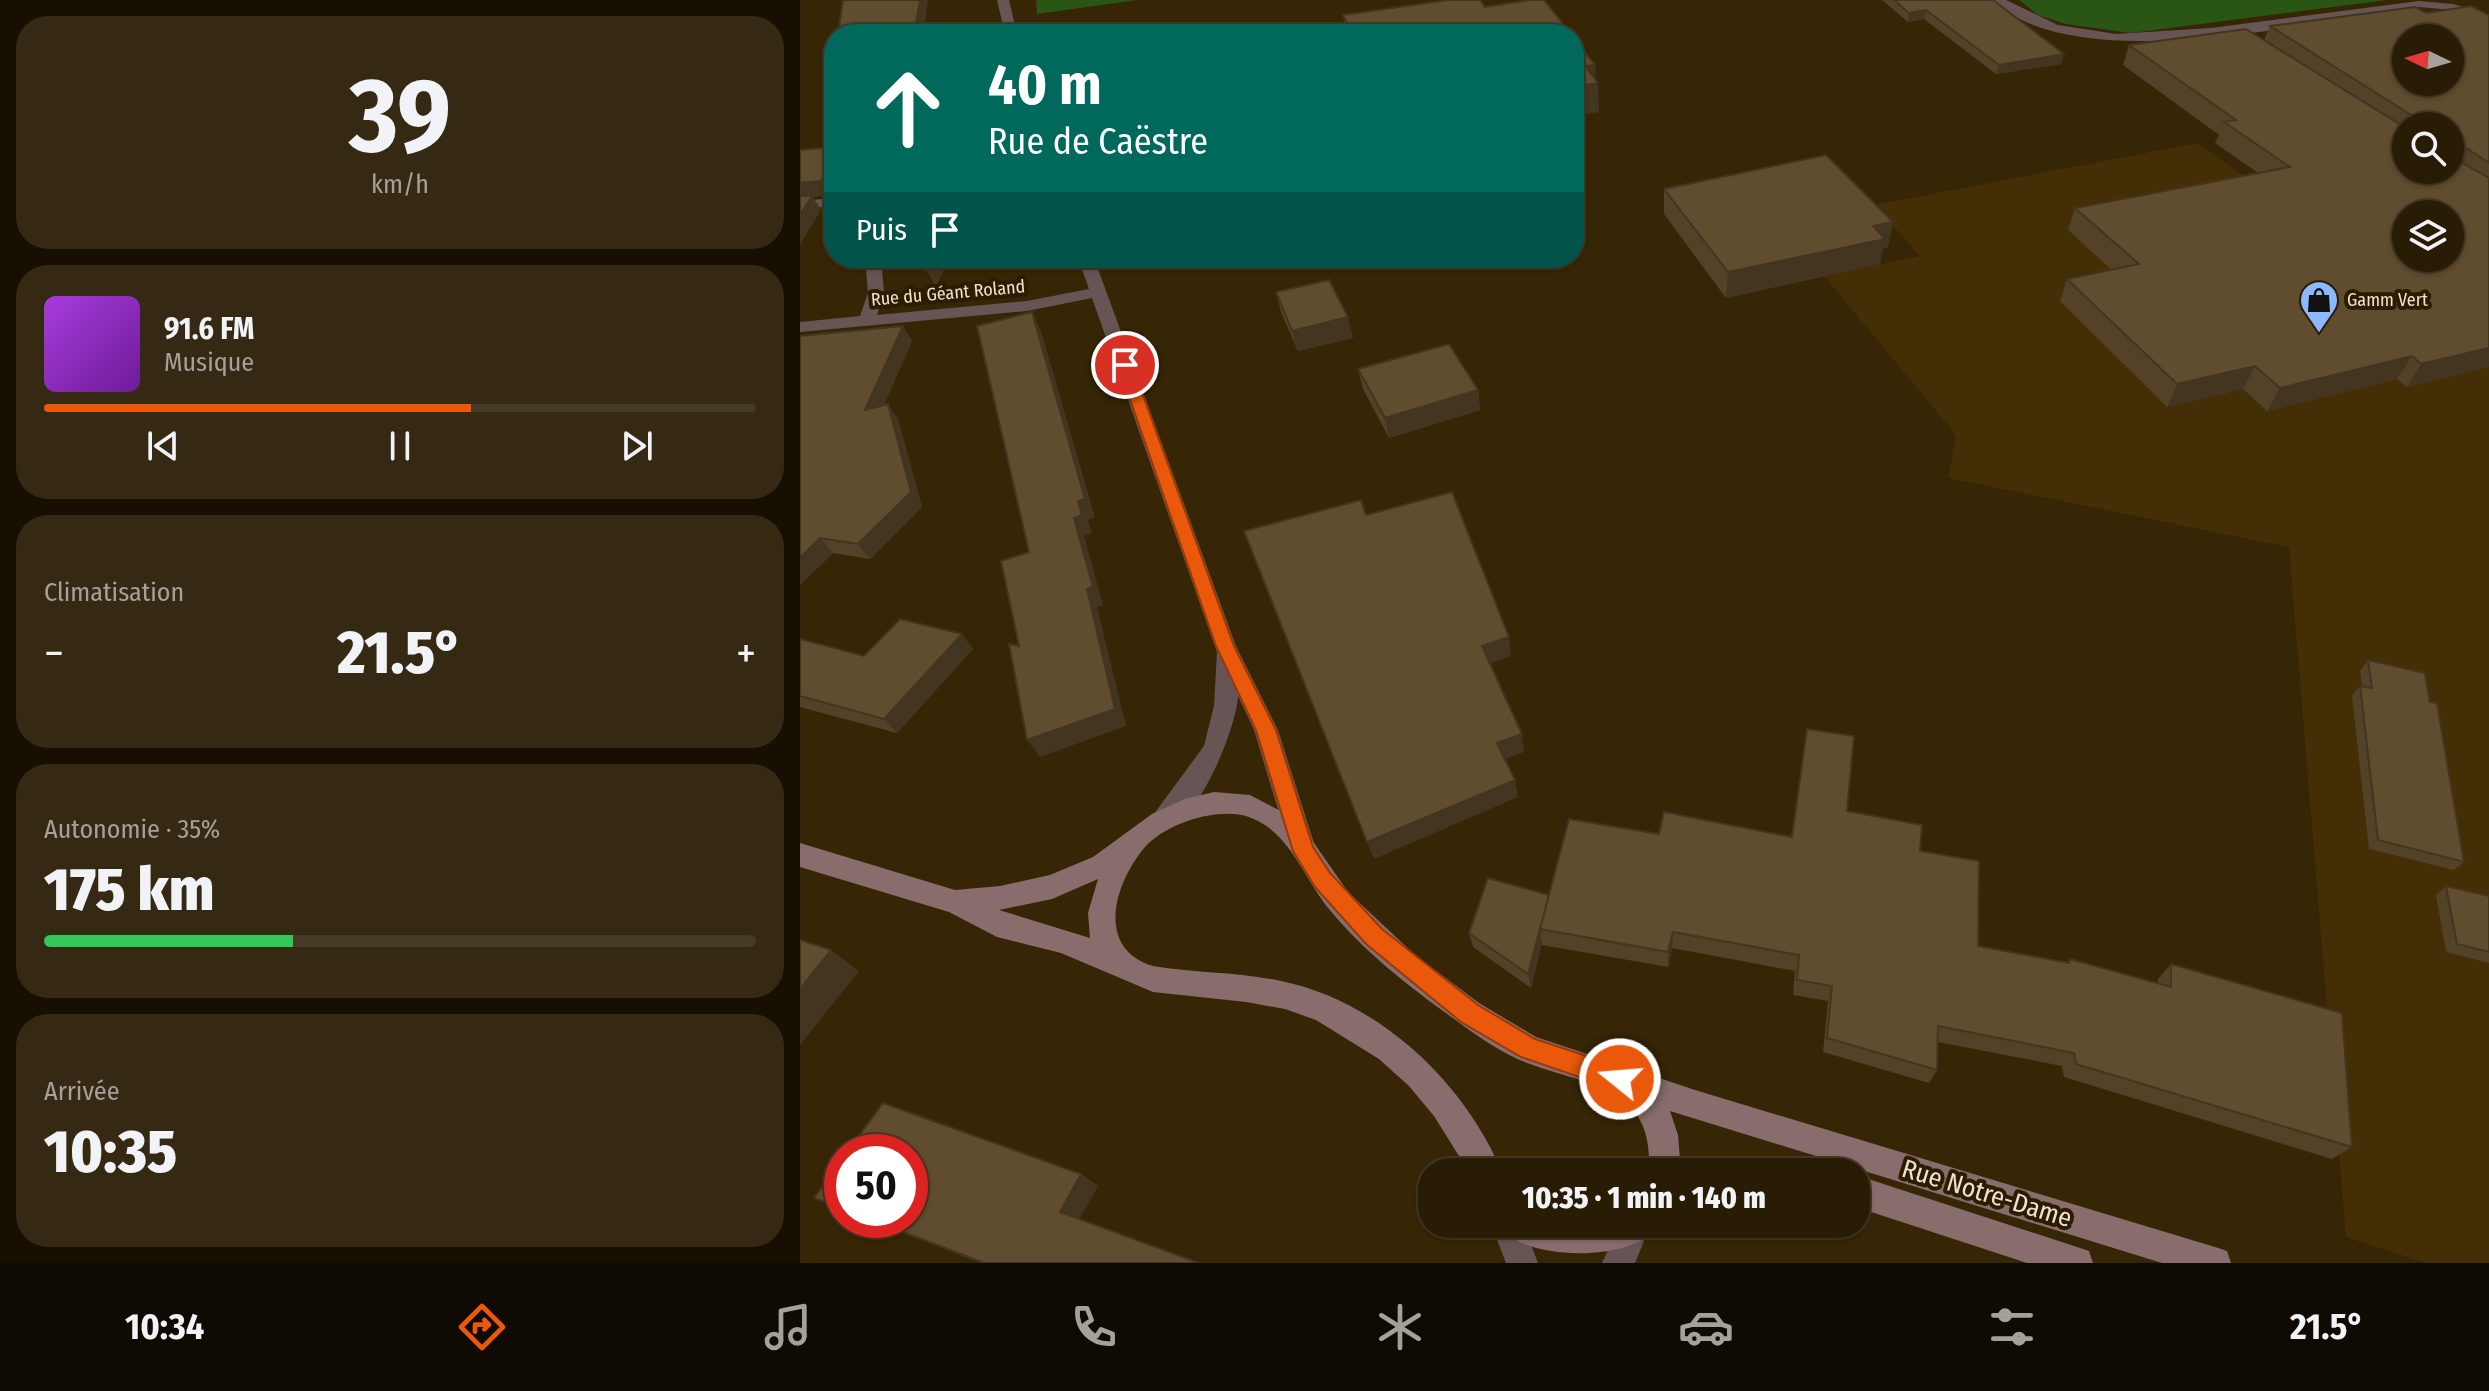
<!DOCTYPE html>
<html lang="fr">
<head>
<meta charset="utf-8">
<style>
  body { margin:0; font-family:"Fira Sans Condensed",sans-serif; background:#352913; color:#f1f3f6; height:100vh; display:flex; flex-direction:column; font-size:30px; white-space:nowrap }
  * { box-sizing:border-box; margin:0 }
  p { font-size:26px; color:#a5a19a }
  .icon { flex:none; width:44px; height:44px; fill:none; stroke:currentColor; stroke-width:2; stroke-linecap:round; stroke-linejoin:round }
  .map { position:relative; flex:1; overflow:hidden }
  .sheet { display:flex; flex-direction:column; gap:16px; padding:16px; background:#170f02; width:800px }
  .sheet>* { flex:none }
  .hud { position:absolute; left:24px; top:24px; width:760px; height:244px; border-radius:32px; box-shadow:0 2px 6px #0004,0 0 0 2px #453a26; background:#00695c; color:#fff; overflow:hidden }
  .needle { width:52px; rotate:275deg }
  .tools { position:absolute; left:1592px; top:24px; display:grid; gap:16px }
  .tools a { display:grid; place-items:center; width:72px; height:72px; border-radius:50%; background:#291c04; box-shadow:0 2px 6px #0004,0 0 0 2px #453a26; font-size:40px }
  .speed { position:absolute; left:24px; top:1134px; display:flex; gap:16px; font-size:40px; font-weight:700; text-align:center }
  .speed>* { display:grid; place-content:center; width:104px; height:104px; border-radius:50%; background:#291c04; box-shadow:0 2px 6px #0004,0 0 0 2px #453a26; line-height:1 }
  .speed .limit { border:12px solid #d22; background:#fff; color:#111 }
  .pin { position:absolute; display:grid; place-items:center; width:68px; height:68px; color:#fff; margin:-34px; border:4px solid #fff; border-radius:50%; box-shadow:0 2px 8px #0007 }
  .me { position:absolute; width:88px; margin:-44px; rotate:287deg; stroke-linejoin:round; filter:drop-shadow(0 0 6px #0008) }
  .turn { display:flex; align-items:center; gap:28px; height:168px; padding:0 32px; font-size:36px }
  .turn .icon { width:104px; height:104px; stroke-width:2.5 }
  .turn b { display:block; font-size:56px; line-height:68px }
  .then { display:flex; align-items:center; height:76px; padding:0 32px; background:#0003; gap:16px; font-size:30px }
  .big { font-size:60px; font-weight:800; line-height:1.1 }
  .sheet .widget { flex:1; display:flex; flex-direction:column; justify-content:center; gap:12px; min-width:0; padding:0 28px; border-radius:32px; background:#352913 }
  .sheet .dial { align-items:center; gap:0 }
  .dial b { font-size:104px; line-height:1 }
  .song { display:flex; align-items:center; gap:24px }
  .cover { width:96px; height:96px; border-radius:12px; background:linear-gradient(135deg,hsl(280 70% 55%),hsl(280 70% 35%)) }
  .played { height:8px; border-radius:4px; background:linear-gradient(90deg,#ea580c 60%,#453a26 60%) }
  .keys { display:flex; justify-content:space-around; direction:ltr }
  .heat { display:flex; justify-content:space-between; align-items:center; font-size:44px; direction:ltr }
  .charge { height:12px; border-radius:6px; background:linear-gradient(90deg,#34c759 35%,#453a26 0) }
  .trip { position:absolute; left:618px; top:1158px; width:452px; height:80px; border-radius:32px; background:#291c04; box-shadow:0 2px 6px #0004,0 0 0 2px #453a26; font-weight:800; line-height:80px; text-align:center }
  .menu { display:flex; height:128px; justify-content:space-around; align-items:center; background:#100b02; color:#a5a19a }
  .menu .icon { width:56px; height:56px }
  .menu .active { color:#ea580c }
  .menu b { font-size:36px; color:#f1f3f6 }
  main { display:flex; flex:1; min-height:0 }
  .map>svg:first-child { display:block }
  .built { fill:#442e05 }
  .green { fill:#2a5615 }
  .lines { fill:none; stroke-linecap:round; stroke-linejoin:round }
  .minor { fill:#675555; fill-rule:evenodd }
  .secondary { fill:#896d6d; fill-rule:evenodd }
  .wall { fill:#534128; fill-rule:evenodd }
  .shaded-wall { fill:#433520 }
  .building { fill:#604c2e; stroke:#433520; stroke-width:2; fill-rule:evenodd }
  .route { fill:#ea580c; stroke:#983908; stroke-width:2 }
  .labels { text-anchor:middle; stroke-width:8; stroke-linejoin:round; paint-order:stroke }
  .far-street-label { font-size:18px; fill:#eee2d1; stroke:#2d1c00 }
  .far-poi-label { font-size:18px; fill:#eee2d1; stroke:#2d1c00; text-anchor:start }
  .near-street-label { font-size:26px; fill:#eee2d1; stroke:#2d1c00 }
</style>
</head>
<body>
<main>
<section class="sheet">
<div class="widget dial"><b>39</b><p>km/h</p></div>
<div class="widget">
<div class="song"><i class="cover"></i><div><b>91.6 FM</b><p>Musique</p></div></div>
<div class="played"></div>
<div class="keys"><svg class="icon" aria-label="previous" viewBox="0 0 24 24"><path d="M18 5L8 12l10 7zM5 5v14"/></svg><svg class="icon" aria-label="pause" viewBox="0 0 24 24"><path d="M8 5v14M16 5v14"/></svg><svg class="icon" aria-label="next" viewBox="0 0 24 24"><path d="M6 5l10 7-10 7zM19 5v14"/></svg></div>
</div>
<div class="widget"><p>Climatisation</p>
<div class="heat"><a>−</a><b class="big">21.5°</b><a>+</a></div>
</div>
<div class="widget"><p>Autonomie · 35%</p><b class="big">175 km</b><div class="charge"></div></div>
<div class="widget"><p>Arrivée</p><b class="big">10:35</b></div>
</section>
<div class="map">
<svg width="1689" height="1263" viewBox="0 0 1689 1263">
  <rect width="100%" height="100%" fill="#372606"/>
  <path class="built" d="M 1398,143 L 1689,355 L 1689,1263 L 1626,1263 L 1546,1237 L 1489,547 L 1148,478 L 1156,438 L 1152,430 L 1024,276 L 1120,256 L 1074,205 Z"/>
  <path class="green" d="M 236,0 L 337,0 L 237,14 Z
    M 1219,0 L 1587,0 L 1331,33 L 1266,24 L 1238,15 Z"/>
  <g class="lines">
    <path class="minor" d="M 197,0 L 209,0 L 217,34 L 205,34 Z
      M 1192,0 L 1206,0 L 1258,25 L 1316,34 L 1411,28 L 1619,1 L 1653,4 L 1689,15 L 1689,23 L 1652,10 L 1619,7 C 1512,21 1277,80 1192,0 Z
      M 34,198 L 34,206 L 0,209 L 0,201 Z
      M 65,258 L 81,258 L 84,293 L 77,315 L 227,301 L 289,289 L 278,258 L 294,258 L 436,646 L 478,730 L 515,846 L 511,854 L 502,857 L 493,854 L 489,846 L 454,730 L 438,696 C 437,728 391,844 352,830 L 348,822 L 404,746 L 414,706 L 417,652 L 292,298 L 227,311 L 0,332 L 0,322 L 60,316 L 68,293 Z
      M 691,1224 L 723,1224 L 738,1263 L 706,1263 Z
      M 828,1225 L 839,1230 L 844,1241 L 835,1263 L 802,1263 L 817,1230 Z"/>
    <path class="secondary" d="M 414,792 L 450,795 L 498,820 L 548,892 L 615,955 L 679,1003 L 736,1037 L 895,1090 L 1415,1247 L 1427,1251 L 1431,1263 L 1362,1263 L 870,1111 L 878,1135 L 881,1172 L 849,1172 C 854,1087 793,1087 730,1064 C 705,1055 678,1037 657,1021 C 612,989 564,952 529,909 C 503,877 489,829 446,816 C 414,807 360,825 341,852 C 313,888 297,949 353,966 C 395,973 439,972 481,981 C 579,1001 664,1082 702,1172 L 669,1172 L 634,1116 L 609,1086 L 579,1059 L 516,1020 L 485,1009 L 446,1002 L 353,992 L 261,953 L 197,937 L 149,912 L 0,867 L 0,843 L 155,890 L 200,886 L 250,875 L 293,857 L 352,814 L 385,799 ZM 298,879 L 288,913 L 290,938 L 199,910 L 252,899 Z
      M 1056,1175 L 1277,1247 L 1289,1251 L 1293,1263 L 1227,1263 L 1056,1207 Z
      M 698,1224 L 737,1224 L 750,1232 L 778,1237 L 808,1232 L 821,1224 L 860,1224 C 837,1263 721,1263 698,1224 Z"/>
  </g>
  <path class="wall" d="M 1082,0 L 1193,0 L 1261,64 L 1196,74 L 1124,19 L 1108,22 Z
    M 685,7 L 771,34 L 547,34 L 543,15 Z
    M 1626,13 L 1689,15 L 1689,367 L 1607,387 L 1597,379 L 1467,411 L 1443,389 L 1367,407 L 1260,301 L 1267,279 L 1312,270 L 1268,230 L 1275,208 L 1458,173 L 1415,143 L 1419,135 L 1323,65 L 1329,45 L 1464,40 L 1470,26 ZM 1606,126 L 1650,126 L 1650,170 L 1606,170 Z
    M 864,189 L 1088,247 L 1083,248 L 1080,264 L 926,298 L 864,214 Z
    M 476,292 L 553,338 L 498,351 L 481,312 Z
    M 0,336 L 112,341 L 84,405 L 98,419 L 122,507 L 70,559 L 33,553 L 0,585 Z
    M 558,369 L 678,390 L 680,410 L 589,438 L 563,389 Z
    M 0,639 L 64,656 L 173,649 L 97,733 L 0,707 Z
    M 1568,660 L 1630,702 L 1664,862 L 1654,870 L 1569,849 L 1552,696 L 1560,686 L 1562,686 L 1560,671 Z
    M 1007,729 L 1047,811 L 1120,851 L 1178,946 L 1267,962 L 1270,959 L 1358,984 L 1358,979 L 1371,964 L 1552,1147 L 1532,1159 L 1264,1077 L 1262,1066 L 1138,1042 L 1137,1070 L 1129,1083 L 1023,1052 L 1028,1001 L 993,995 L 995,971 L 872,948 L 868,967 L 742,945 L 742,943 L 731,988 L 673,947 L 669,933 L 749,895 L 859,834 L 991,837 Z
    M 1646,886 L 1689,896 L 1689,963 L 1646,952 L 1636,895 Z
    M 281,1174 L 298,1186 L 279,1219 L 399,1263 L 181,1263 L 69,1220 L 110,1220 Z"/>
  <path class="shaded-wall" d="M 120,0 L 128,0 L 123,34 L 43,34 Z
    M 1126,10 L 1124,19 L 1108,22 L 1109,13 Z
    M 1264,54 L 1261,64 L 1196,74 L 1199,65 Z
    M 795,65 L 796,83 L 798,83 L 799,112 L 774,116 L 774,87 L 785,66 Z
    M 34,159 L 34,188 L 29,195 L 13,197 L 21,210 L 0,245 L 0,183 Z
    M 1093,222 L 1088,247 L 1083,248 L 1080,264 L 926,298 L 928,272 L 1073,226 Z
    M 132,258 L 149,258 L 136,287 L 126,269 Z
    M 232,312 L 241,331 L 295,517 L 288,520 L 292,533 L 284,536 L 303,605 L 297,607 L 326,726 L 240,757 L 227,740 L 287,589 L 274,518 Z
    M 548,317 L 553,338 L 498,351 L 492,331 Z
    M 103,326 L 112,341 L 75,425 L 65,410 Z
    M 1689,348 L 1689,367 L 1607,387 L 1621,364 Z
    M 1612,356 L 1597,379 L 1467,411 L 1480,388 Z
    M 1455,366 L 1443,389 L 1367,407 L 1377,384 Z
    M 678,390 L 680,410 L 589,438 L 585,418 Z
    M 88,404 L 98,419 L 122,507 L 70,559 L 58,544 Z
    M 20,538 L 33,553 L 0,585 L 0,558 Z
    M 162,634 L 173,649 L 97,733 L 84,719 Z
    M 709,637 L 711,656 L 686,665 L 682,646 Z
    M 722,734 L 724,752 L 700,761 L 697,743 Z
    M 715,780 L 718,797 L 574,859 L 567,842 Z
    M 740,930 L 742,943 L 731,988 L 728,974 Z
    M 873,932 L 872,948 L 868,967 L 868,952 Z
    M 31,950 L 59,971 L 0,1045 L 0,989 Z
    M 281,1174 L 298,1186 L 277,1223 L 260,1212 Z"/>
  <path class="building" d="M 43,0 L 120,0 L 116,24 L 38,34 Z
    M 648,0 L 680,0 L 685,7 L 729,0 L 744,0 L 771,34 L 552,34 L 543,15 Z
    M 1094,0 L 1193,0 L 1264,54 L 1199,65 L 1126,10 L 1109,13 Z
    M 1671,6 L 1689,15 L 1689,163 L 1663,146 L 1650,147 L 1650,126 L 1618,126 L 1619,120 L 1470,26 L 1615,7 L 1626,13 ZM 1606,38 L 1650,38 L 1650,82 L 1606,82 Z
    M 1446,29 L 1606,128 L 1606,170 L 1650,170 L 1650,156 L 1689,178 L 1689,348 L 1621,364 L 1612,356 L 1480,388 L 1455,366 L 1377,384 L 1267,279 L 1339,264 L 1275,208 L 1490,167 L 1424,122 L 1436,120 L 1329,45 ZM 1606,214 L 1650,214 L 1650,258 L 1606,258 Z
    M 774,38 L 795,65 L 785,66 L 798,83 L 774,87 Z
    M 34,147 L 34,159 L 21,181 L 0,183 L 0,150 Z
    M 1026,155 L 1093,222 L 1073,226 L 1085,239 L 928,272 L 864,189 Z
    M 0,196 L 12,196 L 0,215 Z
    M 124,258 L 132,258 L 126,269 Z
    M 529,280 L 548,317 L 492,331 L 476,292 Z
    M 232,312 L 285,499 L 278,501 L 282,515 L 274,518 L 293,587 L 287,589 L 315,709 L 227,740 L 209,644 L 219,646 L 201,561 L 229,552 L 177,326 Z
    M 103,326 L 65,410 L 88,404 L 111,492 L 58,544 L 20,538 L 0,558 L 0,336 Z
    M 649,344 L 678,390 L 585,418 L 558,369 Z
    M 652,492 L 709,637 L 682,646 L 722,734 L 697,743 L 715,780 L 567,842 L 444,531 L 561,500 L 566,515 Z
    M 100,619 L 162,634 L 84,719 L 0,696 L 0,639 L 64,656 Z
    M 1568,660 L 1625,673 L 1630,702 L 1637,703 L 1664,862 L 1578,840 L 1560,686 L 1572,688 Z
    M 1007,729 L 1054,736 L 1047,811 L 1122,825 L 1120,851 L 1179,861 L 1178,946 L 1269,963 L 1270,959 L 1371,987 L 1371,964 L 1542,1013 L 1552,1147 L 1276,1064 L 1274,1053 L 1138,1026 L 1137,1070 L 1027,1038 L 1032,986 L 997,980 L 999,955 L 873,932 L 868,952 L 740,929 L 769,819 L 859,834 L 864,812 L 992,837 Z
    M 688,878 L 749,895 L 728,974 L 669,933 Z
    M 1646,886 L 1689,896 L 1689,952 L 1657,944 Z
    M 0,940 L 31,950 L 0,989 Z
    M 83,1103 L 281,1174 L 260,1212 L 399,1263 L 184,1263 L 72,1220 L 110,1220 L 110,1152 L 47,1152 Z
    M 42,1159 L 42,1208 L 14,1198 Z"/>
  <path class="route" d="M 325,361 L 332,365 L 434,646 L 476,730 L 513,847 L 530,873 L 582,929 L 678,1005 L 735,1039 L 829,1070 L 833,1079 L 829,1088 L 820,1091 L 721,1057 L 661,1022 L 566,944 L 515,887 L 493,851 L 456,730 L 416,646 L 318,365 Z"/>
  <defs>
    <symbol id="shop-pin" viewBox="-11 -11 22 30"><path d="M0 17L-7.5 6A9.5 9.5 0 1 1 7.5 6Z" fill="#8bb9fc" stroke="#2d1c00"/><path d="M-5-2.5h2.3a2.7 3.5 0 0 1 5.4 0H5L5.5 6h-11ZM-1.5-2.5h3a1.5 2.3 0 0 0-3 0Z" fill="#111"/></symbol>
  </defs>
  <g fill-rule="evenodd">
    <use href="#shop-pin" x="1497" y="278" width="44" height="60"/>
  </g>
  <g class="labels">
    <g class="far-street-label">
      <text transform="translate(148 293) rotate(-5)" y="6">Rue du Géant Roland</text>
    </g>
    <g class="far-poi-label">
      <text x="1547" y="306">Gamm Vert</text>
    </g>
    <g class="near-street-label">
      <text transform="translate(1187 1193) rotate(17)" y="9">Rue Notre-Dame</text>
    </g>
  </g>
</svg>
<div class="tools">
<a><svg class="needle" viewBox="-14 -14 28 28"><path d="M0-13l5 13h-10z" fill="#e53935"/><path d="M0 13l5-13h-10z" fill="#a5a19a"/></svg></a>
<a><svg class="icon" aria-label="search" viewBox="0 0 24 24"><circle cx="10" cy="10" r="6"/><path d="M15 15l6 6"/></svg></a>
<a><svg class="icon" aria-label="layers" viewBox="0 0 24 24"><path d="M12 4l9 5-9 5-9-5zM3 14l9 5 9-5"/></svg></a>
</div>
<div class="speed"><div class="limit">50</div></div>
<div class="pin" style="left:325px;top:365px;background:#d93025"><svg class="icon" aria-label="arrive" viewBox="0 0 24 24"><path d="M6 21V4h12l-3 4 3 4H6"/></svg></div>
<svg class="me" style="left:820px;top:1079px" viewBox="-20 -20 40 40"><circle r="17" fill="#ea580c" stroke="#fff" stroke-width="3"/><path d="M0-11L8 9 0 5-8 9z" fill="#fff"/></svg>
<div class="trip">10:35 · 1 min · 140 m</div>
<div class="hud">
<div class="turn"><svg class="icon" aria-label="ahead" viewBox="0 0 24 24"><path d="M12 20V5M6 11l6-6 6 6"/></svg><div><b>40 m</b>Rue de Caëstre</div></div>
<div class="then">Puis<svg class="icon" aria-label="arrive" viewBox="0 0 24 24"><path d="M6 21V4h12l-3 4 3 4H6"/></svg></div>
</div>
</div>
</main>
<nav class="menu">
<b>10:34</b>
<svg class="icon active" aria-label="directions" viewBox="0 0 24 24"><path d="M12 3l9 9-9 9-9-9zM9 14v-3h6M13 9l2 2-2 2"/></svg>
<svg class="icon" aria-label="music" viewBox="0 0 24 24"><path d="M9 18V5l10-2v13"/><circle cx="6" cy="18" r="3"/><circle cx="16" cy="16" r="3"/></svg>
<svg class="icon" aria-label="phone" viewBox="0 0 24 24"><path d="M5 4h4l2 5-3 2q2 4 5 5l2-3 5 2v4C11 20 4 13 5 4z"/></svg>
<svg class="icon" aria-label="climate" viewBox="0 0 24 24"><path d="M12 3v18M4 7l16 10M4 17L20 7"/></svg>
<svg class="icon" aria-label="car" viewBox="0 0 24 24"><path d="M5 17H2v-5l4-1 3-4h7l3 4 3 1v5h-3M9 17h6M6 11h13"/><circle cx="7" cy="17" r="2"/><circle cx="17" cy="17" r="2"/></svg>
<svg class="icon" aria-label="filters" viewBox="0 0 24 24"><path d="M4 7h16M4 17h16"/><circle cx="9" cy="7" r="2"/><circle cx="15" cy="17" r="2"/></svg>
<b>21.5°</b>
</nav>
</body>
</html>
